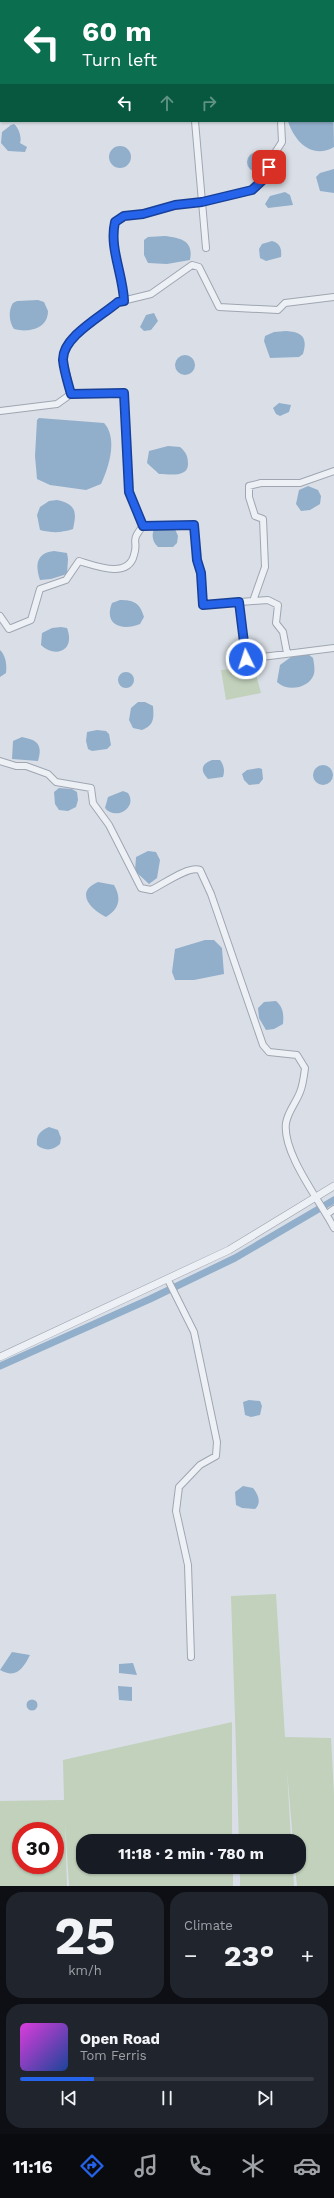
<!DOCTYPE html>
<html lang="en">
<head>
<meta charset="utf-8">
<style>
  body { margin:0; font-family:"Work Sans",sans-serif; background:#20242c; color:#f1f3f6; height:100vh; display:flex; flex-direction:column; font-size:15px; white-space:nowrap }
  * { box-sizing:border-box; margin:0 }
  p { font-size:13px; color:#9ea1a6 }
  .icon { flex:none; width:22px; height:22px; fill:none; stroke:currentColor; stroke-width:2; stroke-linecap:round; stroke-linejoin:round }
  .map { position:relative; height:1886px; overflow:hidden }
  .sheet { display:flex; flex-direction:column; gap:6px; padding:6px; background:#0d0f14; flex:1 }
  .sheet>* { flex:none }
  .banner { position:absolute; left:0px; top:0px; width:334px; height:122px; box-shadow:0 1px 3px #0004; background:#0b6e4f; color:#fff; overflow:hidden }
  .speed { position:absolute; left:12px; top:1822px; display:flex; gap:8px; font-size:20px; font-weight:700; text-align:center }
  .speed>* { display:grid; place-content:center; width:52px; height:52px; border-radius:50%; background:#171b24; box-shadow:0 1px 3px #0004; line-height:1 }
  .speed .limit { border:6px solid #d22; background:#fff; color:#111 }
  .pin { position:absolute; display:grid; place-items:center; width:34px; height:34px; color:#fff; margin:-17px; border-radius:8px; box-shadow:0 2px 6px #0006 }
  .me { position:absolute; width:44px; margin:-22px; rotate:356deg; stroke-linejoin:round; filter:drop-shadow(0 0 3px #0008) }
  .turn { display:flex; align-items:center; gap:14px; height:84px; padding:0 16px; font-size:18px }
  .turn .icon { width:52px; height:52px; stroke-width:2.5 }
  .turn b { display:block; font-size:28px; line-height:34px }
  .lanes { display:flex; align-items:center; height:38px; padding:0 16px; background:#0003; justify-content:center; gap:20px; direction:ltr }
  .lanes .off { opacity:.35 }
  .big { font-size:30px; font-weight:700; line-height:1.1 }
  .sheet .widget { flex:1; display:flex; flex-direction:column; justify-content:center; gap:6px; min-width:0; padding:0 14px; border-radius:16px; background:#20242c }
  .sheet .dial { align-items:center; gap:0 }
  .dial b { font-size:52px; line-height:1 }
  .song { display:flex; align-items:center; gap:12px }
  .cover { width:48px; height:48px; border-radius:6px; background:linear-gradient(135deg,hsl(300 70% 55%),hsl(220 70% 35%)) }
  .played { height:4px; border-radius:2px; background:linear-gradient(90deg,#2563eb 25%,#363941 25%) }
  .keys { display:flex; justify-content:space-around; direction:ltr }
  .heat { display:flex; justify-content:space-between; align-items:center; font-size:22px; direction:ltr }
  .sheet .tiles { flex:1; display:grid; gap:6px; grid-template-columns:1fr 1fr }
  .widget:last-child { grid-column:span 2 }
  .trip { position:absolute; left:76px; top:1834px; width:230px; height:40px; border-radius:16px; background:#171b24; box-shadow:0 1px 3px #0004; font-weight:700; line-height:40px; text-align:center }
  .tabs { display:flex; height:64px; justify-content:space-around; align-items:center; background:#090b0e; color:#9ea1a6 }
  .tabs .icon { width:28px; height:28px }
  .tabs .selected { color:#2563eb }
  .tabs b { font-size:18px; color:#f1f3f6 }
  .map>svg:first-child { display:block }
  .green { fill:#c1d1bb; fill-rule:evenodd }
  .water { fill:#91aecb }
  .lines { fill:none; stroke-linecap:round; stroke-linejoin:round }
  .canal { stroke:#91aecb; stroke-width:7 }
  .minor-casing { stroke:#9fa6b1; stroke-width:8 }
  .tertiary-casing { stroke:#9fa6b1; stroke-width:8 }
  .minor { stroke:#edf0f5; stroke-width:6 }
  .tertiary { stroke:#edf0f5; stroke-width:7 }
  .route-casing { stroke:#184099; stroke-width:10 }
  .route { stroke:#2563eb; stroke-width:7 }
</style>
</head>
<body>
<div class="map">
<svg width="334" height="1886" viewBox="0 0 334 1886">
  <rect width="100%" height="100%" fill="#dadfe7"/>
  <path class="green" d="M 254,667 L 261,693 L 226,700 L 221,670 Z
    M 276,1594 L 285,1737 L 331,1738 L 334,1795 L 334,1886 L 297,1886 L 295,1867 L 299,1867 L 299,1841 L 293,1841 L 287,1770 L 291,1841 L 239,1841 L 231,1596 Z
    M 232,1722 L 232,1841 L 83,1841 L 83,1867 L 233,1867 L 233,1886 L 69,1886 L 65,1823 L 67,1886 L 0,1886 L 0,1801 L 64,1800 L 63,1760 ZM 21,1831 L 55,1831 L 55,1865 L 21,1865 Z
    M 240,1867 L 293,1867 L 294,1886 L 240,1886 Z"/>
  <path class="water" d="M 333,94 L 334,147 C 312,160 294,141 288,121 L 333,121 Z
    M 14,124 C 19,128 22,138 20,143 L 27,147 L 25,152 L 8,151 L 1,143 L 2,132 L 11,125 Z
    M109 157a11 11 0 1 1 22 0a11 11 0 1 1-22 0Z
    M247 162a10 10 0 1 1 20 0a10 10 0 1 1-20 0Z
    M 334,169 L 334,193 L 320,191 L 316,177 L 320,173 Z
    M 285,192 L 290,195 L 293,205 L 268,208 L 265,204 L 270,196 Z
    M 165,236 C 180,238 194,240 190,260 L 167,264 L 148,263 L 144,255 L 144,240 L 148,237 Z
    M 272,241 C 280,243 282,249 281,257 L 266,261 L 260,258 L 259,249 L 262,244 Z
    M 38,300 L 44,302 L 48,311 C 48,329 28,333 14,329 C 9,322 8,311 13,303 L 17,301 Z
    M 154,313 L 158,321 L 151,330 L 144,331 L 140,327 L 146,315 Z
    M 286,331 C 302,332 308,337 303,354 L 299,357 L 270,358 L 264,341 L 265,336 L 274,332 Z
    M175 365a10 10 0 1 1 20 0a10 10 0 1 1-20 0Z
    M 279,403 L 291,405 L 289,412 L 280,416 L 276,414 L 273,408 Z
    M 39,418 L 104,423 C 118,438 109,467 101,484 L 86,490 L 50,485 L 37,479 L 35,456 L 37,420 Z
    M 168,446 L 180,447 C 186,452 188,456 188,464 C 188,478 169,474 159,474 L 147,463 L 149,451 Z
    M 308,486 L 318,490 L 321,496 L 320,504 L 310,510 L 301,511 L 296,504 L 299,490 Z
    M 57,500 C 76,504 77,512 73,529 C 61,533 52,533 40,530 L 37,515 L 40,507 L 49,501 Z
    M 167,528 L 175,529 L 178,536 L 177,543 L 173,547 L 158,547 C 153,542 151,536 154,529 Z
    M 54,551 L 67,553 L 68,559 L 67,574 L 51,579 L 40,580 C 35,565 36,553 54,551 Z
    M 120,600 C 134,600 140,603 144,617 L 140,624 C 123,631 103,626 112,603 Z
    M 61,627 L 67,628 C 76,652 54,658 41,645 L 42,633 L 52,628 Z
    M 0,650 C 6,656 7,665 6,673 L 0,677 Z
    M 308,654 L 313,658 C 314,663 315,669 314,674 C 309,689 287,692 277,682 L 280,665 L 291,657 Z
    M118 680a8 8 0 1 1 16 0a8 8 0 1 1-16 0Z
    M 138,702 L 145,702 L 153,706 C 154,719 154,725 142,730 L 133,728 L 129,720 L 131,708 Z
    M 97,730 L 106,731 L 109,734 L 111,745 L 107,749 L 92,751 L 88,749 L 86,741 L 87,732 Z
    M 22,737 C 37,740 43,744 38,761 L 12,759 L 13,741 Z
    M 212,760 L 220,760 C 224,765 225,771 223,777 L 208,779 C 200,771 201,764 212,760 Z
    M313 775a10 10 0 1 1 20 0a10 10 0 1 1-20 0Z
    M 259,768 L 262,769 L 263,779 L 259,784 L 249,785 L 244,780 L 242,774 L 247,770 Z
    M 59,788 L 72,789 L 77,792 L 78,800 L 76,807 L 68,811 L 59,810 L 55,804 L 54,792 Z
    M 123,791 L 128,793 C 138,808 115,821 105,808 L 108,797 Z
    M 148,851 L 156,852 L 160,860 L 157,878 L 149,884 L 135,871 L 136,857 Z
    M 98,882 L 114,885 C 122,899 119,909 106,917 C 91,910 74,892 98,882 Z
    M 205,940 L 214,940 L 222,948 L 224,974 L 194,980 L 175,980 L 172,972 L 175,949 Z
    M 276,1001 C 283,1007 284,1014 283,1024 L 274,1029 L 266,1030 L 259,1018 L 258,1008 L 264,1002 Z
    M 49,1127 L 58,1130 L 61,1138 L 60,1144 C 53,1151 44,1151 37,1145 C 36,1135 40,1131 49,1127 Z
    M 249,1400 L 260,1401 L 262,1406 L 260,1415 L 251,1417 L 245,1415 L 243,1402 Z
    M 243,1486 L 253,1488 C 258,1494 262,1503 255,1509 L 242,1508 L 236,1505 L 235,1492 Z
    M 12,1652 L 30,1655 C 23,1669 16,1679 0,1670 Z
    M 133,1663 L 137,1675 L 119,1673 L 119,1664 Z
    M 118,1686 L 132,1687 L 132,1701 L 119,1700 Z
    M26.5 1705a5.5 5.5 0 1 1 11 0a5.5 5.5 0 1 1-11 0Z"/>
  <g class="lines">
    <path class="canal" d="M 0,1366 L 150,1299 L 235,1258 L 334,1200"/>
    <defs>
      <path id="minor" d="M 181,0 L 181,1
        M 207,0 L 208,1
        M 195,121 L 206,248
        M 124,301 C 123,274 109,248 115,222 L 124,216 L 143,214 L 175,205 L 201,202 L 252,190 L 268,175 L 271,159 L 282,142 L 281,121
        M 71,394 L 63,359 L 66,346 L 72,338 L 118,302 L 151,294 L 192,265 L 199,267 L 219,307 L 278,310 L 285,303 L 334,297
        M 0,411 L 57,404 L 71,394 L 124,393 L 129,492 L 143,526
        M 239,602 L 246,659 L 334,648
        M 0,616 L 9,629 L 31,620 L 40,589 L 66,580 L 79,561 C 96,566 128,579 134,555 C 139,540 129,543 143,526 L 194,525 L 197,560 L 201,573 L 203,605 L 253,601
        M 287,653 L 283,632 L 276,623 L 278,605 L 268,600 L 253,601 L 265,567 L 263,519 L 255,516 L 249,497 L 249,486 L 261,483 L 300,483 L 334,471
        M 0,761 L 16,766 L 26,766 L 48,774 L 56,782 L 91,788 L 93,803 L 109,825 L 141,888 L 151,890 C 162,885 189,865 200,870 L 211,894 L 263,1045 L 269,1052 L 297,1055 L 305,1068 C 304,1076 303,1085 300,1092 C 296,1103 288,1111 286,1123 C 282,1153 320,1201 334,1228
        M 327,1214 L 334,1209
        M 168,1280 L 194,1332 L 217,1442 L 216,1456 L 200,1465 L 179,1487 L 176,1511 L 188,1565 L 191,1657"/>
      <path id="tertiary" d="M 0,1357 L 229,1250 L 334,1186"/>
    </defs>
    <use href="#minor" class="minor-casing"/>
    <use href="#tertiary" class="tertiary-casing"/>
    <use href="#minor" class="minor"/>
    <use href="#tertiary" class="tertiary"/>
  </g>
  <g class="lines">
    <defs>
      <path id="route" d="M 246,659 L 239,602 L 203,605 L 201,573 L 197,560 L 194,525 L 143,526 L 129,492 L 124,393 L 71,394 C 68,383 64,371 63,360 C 62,337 102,316 118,302 L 124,301 C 123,274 109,248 115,222 L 124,216 L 143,214 L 175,205 L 202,202 L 252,190 L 268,175 L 269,167"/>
    </defs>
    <use href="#route" class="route-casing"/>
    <use href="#route" class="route"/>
  </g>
</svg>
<div class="speed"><div class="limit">30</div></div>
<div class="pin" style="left:269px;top:167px;background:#d93025"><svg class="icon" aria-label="arrive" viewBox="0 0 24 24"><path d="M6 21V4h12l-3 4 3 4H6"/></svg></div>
<svg class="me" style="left:246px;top:659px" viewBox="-20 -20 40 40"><circle r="17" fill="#2563eb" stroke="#fff" stroke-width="3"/><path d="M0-11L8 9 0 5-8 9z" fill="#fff"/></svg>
<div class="trip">11:18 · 2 min · 780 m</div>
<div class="banner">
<div class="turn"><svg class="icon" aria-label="left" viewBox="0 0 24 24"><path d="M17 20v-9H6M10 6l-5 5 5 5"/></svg><div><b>60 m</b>Turn left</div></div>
<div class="lanes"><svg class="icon" aria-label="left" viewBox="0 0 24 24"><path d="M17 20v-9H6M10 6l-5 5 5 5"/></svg><svg class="icon off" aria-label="ahead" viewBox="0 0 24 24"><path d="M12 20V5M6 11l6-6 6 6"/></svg><svg class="icon off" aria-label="right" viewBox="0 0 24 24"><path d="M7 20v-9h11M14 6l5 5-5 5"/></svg></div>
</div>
</div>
<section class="sheet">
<div class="tiles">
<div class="widget dial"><b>25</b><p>km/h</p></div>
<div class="widget"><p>Climate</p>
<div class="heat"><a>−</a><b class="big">23°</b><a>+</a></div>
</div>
<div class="widget">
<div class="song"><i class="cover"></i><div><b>Open Road</b><p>Tom Ferris</p></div></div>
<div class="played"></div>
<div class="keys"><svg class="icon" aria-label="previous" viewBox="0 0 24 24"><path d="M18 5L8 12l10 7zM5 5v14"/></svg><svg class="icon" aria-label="pause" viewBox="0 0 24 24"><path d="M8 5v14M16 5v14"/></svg><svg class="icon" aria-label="next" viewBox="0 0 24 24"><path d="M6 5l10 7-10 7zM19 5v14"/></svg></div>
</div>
</div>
</section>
<nav class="tabs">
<b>11:16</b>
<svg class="icon selected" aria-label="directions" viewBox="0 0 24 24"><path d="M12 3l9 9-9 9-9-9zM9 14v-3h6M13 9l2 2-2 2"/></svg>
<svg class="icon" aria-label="music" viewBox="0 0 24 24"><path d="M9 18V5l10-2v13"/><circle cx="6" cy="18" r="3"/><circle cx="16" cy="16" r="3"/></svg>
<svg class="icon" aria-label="phone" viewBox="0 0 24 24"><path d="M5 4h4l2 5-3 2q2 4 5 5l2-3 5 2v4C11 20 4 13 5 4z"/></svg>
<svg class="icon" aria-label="climate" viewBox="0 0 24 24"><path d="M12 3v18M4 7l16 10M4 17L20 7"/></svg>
<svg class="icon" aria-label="car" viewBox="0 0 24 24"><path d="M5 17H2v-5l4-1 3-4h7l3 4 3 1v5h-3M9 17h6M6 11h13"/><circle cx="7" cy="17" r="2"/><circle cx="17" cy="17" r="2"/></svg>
</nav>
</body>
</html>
